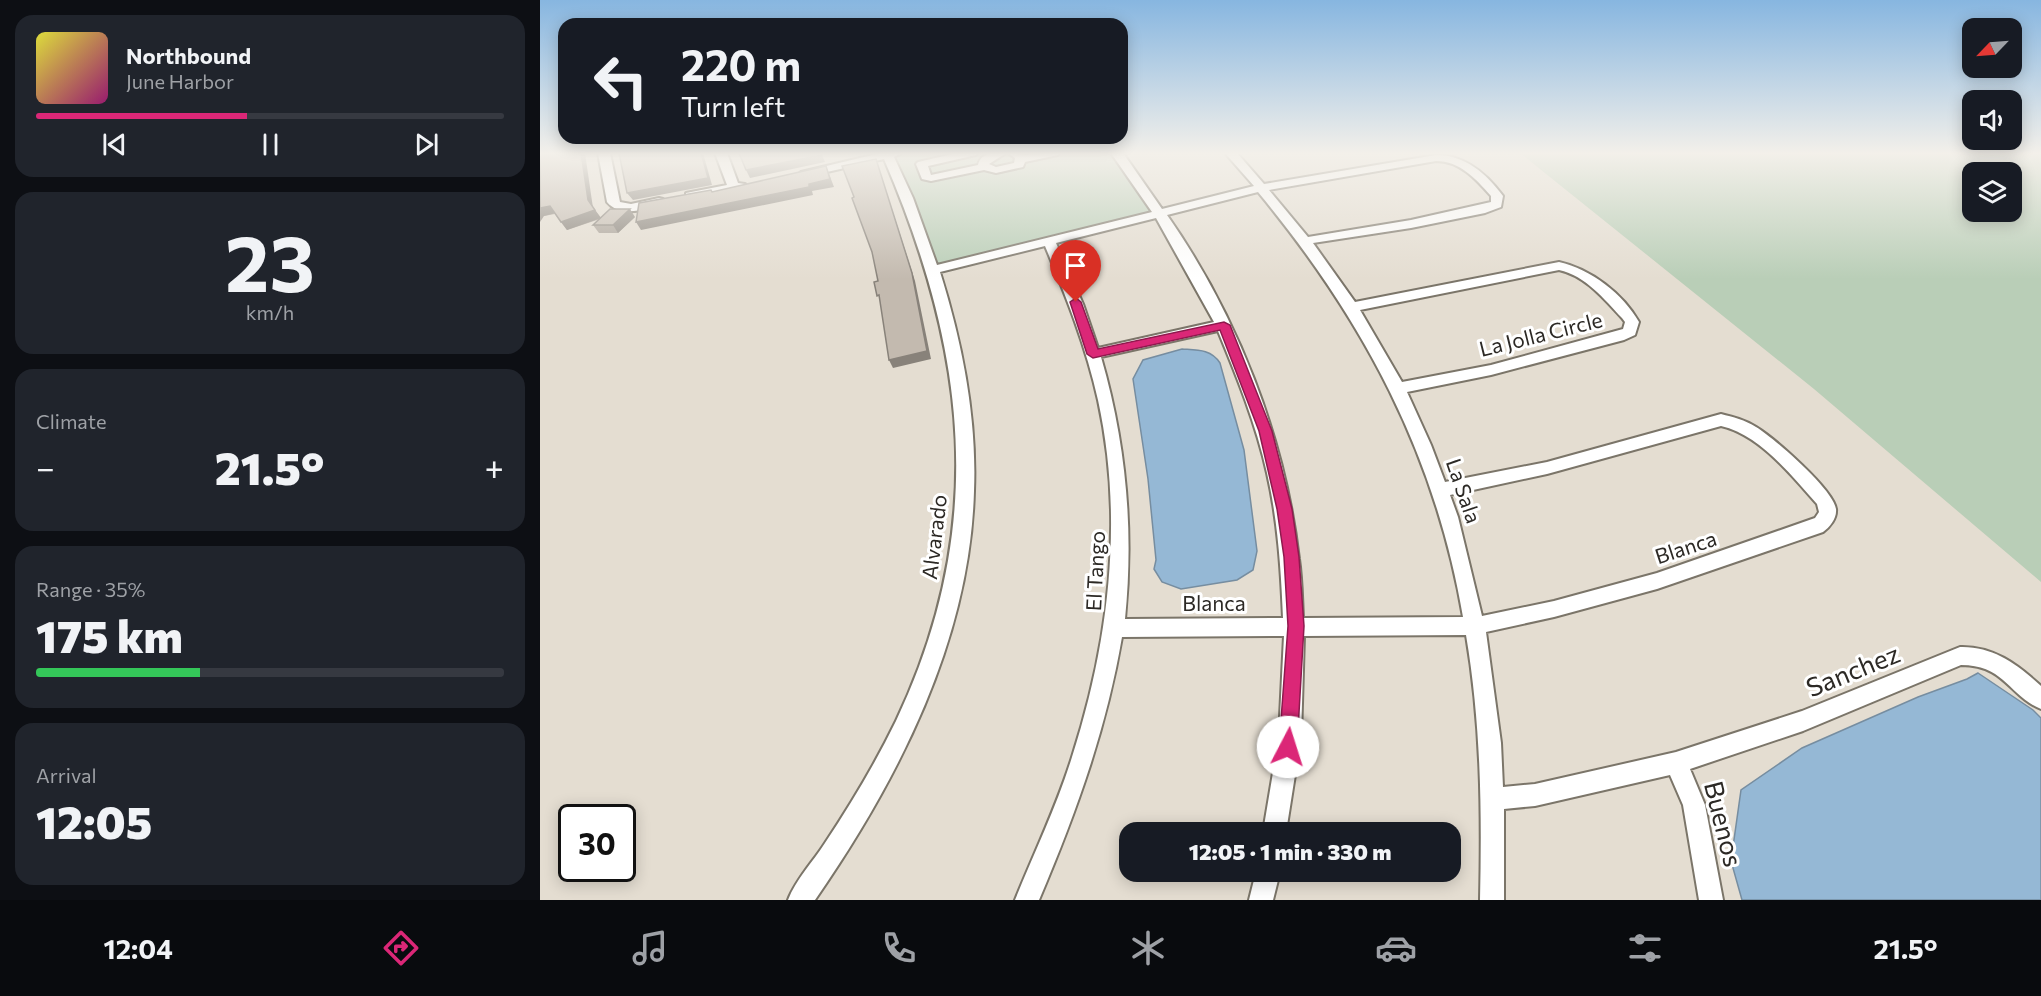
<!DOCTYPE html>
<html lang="en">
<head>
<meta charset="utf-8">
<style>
  body { margin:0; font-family:Commissioner,sans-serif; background:#20242c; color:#f1f3f6; height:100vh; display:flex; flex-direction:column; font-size:22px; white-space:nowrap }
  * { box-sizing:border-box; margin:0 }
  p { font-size:20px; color:#9ea1a6 }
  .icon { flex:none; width:33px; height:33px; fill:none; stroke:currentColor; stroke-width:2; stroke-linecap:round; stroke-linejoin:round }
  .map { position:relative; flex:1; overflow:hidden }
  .details { display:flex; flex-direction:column; gap:15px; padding:15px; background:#0d0f14; width:540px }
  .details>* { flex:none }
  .hud { position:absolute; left:18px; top:18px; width:570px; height:126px; border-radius:18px; box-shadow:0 3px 15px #0003; background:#171b24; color:#f1f3f6; overflow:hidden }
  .needle { width:39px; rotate:245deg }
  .fabs { position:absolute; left:1422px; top:18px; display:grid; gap:12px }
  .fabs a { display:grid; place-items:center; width:60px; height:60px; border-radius:12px; background:#171b24; box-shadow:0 3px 15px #0003; font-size:30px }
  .speed { position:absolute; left:18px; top:804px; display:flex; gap:12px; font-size:30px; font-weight:700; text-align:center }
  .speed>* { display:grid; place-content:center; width:78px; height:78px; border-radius:50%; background:#171b24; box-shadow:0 3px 15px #0003; line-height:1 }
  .speed .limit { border:3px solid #111; border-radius:9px; background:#fff; color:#111 }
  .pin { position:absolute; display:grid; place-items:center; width:51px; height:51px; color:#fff; margin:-62px -26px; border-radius:50% 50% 50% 0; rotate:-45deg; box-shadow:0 0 6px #0007 }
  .pin .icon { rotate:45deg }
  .me { position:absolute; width:66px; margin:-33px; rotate:5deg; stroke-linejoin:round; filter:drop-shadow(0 0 4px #0008) }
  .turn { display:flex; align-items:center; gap:21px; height:126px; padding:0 24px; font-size:27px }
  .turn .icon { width:78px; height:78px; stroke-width:2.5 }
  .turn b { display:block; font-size:42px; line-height:51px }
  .big { font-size:45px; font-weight:800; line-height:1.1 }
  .details .card { flex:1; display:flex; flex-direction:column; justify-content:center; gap:9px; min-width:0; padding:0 21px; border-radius:18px; background:#20242c }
  .details .dial { align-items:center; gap:0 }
  .dial b { font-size:78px; line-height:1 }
  .song { display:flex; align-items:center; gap:18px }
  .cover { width:72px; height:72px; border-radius:9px; background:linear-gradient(135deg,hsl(60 70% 55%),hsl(320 70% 35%)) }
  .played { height:6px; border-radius:3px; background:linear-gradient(90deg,#db2777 45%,#363941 45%) }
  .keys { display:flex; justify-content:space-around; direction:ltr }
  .heat { display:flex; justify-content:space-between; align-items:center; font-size:33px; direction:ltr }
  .charge { height:9px; border-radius:4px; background:linear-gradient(90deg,#34c759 35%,#363941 0) }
  .trip { position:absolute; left:579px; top:822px; width:342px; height:60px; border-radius:18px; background:#171b24; box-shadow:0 3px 15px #0003; font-weight:800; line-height:60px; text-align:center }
  .tab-bar { display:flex; height:96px; justify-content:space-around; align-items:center; background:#090b0e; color:#9ea1a6 }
  .tab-bar .icon { width:42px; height:42px }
  .tab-bar .on { color:#db2777 }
  .tab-bar b { font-size:27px; color:#f1f3f6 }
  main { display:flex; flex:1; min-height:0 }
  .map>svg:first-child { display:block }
  .green { fill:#b9ceb7; fill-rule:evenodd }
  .water { fill:#95b8d5; stroke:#768da0; stroke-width:1.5 }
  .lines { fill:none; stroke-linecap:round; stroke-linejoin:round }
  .minor-casing { stroke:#7b7569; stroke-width:4 }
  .minor { fill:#fff; fill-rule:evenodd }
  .wall { fill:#a8a096 }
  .shaded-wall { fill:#88827a }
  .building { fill:#c3baaf; stroke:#88827a; stroke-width:1.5 }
  .route { fill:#db2777; stroke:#8e194d; stroke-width:1.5 }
  .labels { text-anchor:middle; stroke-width:6; stroke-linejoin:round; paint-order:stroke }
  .street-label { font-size:21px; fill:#2c2925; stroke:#fff }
  .near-street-label { font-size:26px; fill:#2c2925; stroke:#fff }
</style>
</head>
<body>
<main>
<section class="details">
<div class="card">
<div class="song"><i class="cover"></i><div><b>Northbound</b><p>June Harbor</p></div></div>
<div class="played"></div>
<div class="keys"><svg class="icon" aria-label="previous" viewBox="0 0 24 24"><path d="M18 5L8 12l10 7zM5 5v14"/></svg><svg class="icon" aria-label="pause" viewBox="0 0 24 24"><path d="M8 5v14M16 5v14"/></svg><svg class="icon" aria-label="next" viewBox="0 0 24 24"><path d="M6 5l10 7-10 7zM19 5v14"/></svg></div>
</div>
<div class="card dial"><b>23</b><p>km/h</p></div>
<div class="card"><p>Climate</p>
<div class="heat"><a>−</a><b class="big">21.5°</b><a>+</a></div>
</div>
<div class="card"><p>Range · 35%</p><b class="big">175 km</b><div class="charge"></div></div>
<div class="card"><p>Arrival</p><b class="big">12:05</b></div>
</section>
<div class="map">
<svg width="1501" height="900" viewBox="0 0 1501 900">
  <rect width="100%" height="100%" fill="#e4ddd1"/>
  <path class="green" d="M 342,153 L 580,153 L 622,211 L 390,273 Z
    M 980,153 L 1501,153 L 1501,582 L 1274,389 ZM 1472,172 L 1472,212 L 1432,212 L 1432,172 Z"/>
  <path class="water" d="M 642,349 C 657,350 671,349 680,363 L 704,450 L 717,551 L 713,570 L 697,580 L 641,589 L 622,582 L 614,569 L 616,560 L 608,479 L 593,379 L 603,360 Z
    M 1438,673 L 1493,710 L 1501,718 L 1501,900 L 1202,900 L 1191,861 L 1201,790 L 1262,748 L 1378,697 L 1427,679 Z"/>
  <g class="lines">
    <defs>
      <path id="minor" d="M 58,153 L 70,153 L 80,202 L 91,204 L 119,198 L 123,199 L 123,205 C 106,209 80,218 67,202 Z
        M 175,153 L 187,153 L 198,183 L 205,184 L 207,186 L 194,192 L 146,199 L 146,193 L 187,185 Z
        M 341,153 L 362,153 L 354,157 L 373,198 L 397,265 L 612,212 L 571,153 L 583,153 L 622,209 L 714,186 L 685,153 L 697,153 L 724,184 L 896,155 C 925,155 946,173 963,196 L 961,207 L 945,213 L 871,228 L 773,243 L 815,302 L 1019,262 C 1051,269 1083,294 1099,322 L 1095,335 L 1084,340 L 951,375 L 867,392 L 891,445 L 905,482 L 1007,462 L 1181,414 C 1193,417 1205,420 1216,427 C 1234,438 1293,489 1296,509 C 1297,518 1290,527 1283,532 L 1117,589 L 1014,617 L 946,632 L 961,743 L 963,787 L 995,784 L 1136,752 L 1262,711 L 1420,647 C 1453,646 1477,664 1501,686 L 1501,709 C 1469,696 1465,665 1421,665 L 1263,731 L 1150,769 L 1165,805 L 1183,900 L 1159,900 L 1143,805 L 1130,775 L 995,806 L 964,809 L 964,900 L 940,900 C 942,811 941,723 926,635 L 764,636 L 761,737 L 746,832 L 723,832 L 739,737 L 744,636 L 582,637 C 566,730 536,813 499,900 L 475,900 C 494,853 517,806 532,757 C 569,642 584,519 558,400 C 546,346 526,296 505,246 L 400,272 C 422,342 437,417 434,491 C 430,640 358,780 275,900 L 248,900 C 256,879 273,862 285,843 C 311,804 335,764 356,721 C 448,527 427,352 344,159 L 265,177 L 259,174 L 261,172 ZM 896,161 C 920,161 936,179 951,196 L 951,202 L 871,220 L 768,237 L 729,190 ZM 718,192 C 823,319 895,453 923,617 L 763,618 C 762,599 762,579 759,559 C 745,437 697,315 627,215 ZM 616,218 L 674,322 L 558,348 L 543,304 L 516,243 ZM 1019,270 C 1046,276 1064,299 1082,318 L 1085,322 L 1083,329 L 951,365 L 862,382 L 820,310 ZM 678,331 C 697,377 716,424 727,473 C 738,521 741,570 743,618 L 585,619 C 594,530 586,443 561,357 ZM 1181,426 C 1220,435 1251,475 1277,504 L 1279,512 L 1275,518 L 1117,573 L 1014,601 L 942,616 L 918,517 L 910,495 L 1007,474 Z
        M 417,153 L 438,153 L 436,155 L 388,166 L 391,175 L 438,165 C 441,152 454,153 466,153 L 449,164 L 456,167 L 474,163 L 475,158 L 468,153 L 485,155 L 520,153 L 518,155 L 485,162 L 483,167 L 456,173 L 444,170 L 391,181 L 382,179 L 376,164 L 378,162 Z
        M 716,872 L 740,872 L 733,900 L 709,900 Z"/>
    </defs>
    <use href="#minor" class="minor-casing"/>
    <use href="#minor" class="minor"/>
  </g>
  <path class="wall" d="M 0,153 L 53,207 L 61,218 L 95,217 L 78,233 L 59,233 L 53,225 L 60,219 L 27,230 L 15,214 L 4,216 Z"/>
  <path class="shaded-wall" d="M 41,153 L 45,153 L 53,208 L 48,200 Z
    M 161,153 L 163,153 L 172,185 L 93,200 L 87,193 Z
    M 281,153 L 285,162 L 210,178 L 206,170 Z
    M 336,159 L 375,281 L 391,359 L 353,368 L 349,360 Z
    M 286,166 L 294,187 L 272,191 L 273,195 L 101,230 L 96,222 L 269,184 Z
    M 10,206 L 16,213 L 4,216 L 0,222 L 0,208 Z
    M 90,209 L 95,217 L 78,233 L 73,225 Z
    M 55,210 L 61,218 L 27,230 L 21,222 Z"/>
  <path class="building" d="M 0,153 L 41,153 L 48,200 L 55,210 L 21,222 L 10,206 L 0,208 Z
    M 79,153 L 161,153 L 168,178 L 87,193 Z
    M 199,153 L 281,153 L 282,155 L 206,170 Z
    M 336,159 L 372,273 L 387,351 L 349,360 L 339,295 L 337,296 L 334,282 L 338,281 L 332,252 L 312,198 L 314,197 L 302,166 Z
    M 286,166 L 290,179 L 269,184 L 269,187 L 96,222 L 99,203 L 171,190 L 172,192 Z
    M 70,209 L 90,209 L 73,225 L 53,225 Z"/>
  <linearGradient id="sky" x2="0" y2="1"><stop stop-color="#87b6e0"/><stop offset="0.55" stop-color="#f3f0ea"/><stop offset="1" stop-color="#f3f0ea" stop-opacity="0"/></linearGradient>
  <rect width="1501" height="279" fill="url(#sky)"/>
  <path class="route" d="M 536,298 L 541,302 L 558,349 L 684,322 L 690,325 L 732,431 L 752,509 L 759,557 L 764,626 L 757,747 L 754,753 L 748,756 L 742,753 L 739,747 L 748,626 L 744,557 L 737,509 L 719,431 L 680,330 L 553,358 L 547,354 L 530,302 Z"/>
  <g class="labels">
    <g class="street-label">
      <text transform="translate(1001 335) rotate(-14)" y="7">La Jolla Circle</text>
      <text transform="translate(923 491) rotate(71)" y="7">La Sala</text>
      <text transform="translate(395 537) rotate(-83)" y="7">Alvarado</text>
      <text transform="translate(1146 548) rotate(-18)" y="7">Blanca</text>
      <text transform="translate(556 571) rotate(-87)" y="7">El Tango</text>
      <text x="674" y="611">Blanca</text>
    </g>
    <g class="near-street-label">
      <text transform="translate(1313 671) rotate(-22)" y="9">Sanchez</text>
      <text transform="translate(1183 824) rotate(76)" y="9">Buenos</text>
    </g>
  </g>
</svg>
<div class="fabs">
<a><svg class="needle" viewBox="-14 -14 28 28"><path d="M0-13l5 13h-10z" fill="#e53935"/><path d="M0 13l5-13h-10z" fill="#9ea1a6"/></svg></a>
<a><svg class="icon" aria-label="sound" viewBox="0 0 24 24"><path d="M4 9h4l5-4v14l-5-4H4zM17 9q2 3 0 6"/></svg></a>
<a><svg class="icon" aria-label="layers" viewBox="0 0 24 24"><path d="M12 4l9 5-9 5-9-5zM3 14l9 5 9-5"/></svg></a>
</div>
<div class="speed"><div class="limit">30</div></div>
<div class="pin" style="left:536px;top:302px;background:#d93025"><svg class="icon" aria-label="arrive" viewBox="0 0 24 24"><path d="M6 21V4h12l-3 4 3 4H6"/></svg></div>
<svg class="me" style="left:748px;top:747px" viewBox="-20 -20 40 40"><circle r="19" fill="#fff"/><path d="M0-13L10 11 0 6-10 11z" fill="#db2777"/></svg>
<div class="trip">12:05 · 1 min · 330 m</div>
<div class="hud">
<div class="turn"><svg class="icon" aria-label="left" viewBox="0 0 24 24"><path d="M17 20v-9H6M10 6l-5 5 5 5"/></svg><div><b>220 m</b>Turn left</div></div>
</div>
</div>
</main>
<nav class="tab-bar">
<b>12:04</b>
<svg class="icon on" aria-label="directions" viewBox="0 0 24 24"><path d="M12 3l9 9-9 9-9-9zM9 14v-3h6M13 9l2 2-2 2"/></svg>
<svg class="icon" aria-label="music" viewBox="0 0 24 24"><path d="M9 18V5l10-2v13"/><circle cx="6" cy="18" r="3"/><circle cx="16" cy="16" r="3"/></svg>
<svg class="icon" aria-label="phone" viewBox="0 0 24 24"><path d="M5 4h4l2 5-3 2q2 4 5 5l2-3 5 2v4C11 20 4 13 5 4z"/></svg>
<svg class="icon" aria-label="climate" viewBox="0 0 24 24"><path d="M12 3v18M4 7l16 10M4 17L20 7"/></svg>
<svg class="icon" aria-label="car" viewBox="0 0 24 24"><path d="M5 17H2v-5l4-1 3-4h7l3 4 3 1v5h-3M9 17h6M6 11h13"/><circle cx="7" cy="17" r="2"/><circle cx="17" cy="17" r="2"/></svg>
<svg class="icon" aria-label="filters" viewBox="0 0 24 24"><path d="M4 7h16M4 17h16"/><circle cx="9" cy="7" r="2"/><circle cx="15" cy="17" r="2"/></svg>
<b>21.5°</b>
</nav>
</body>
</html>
